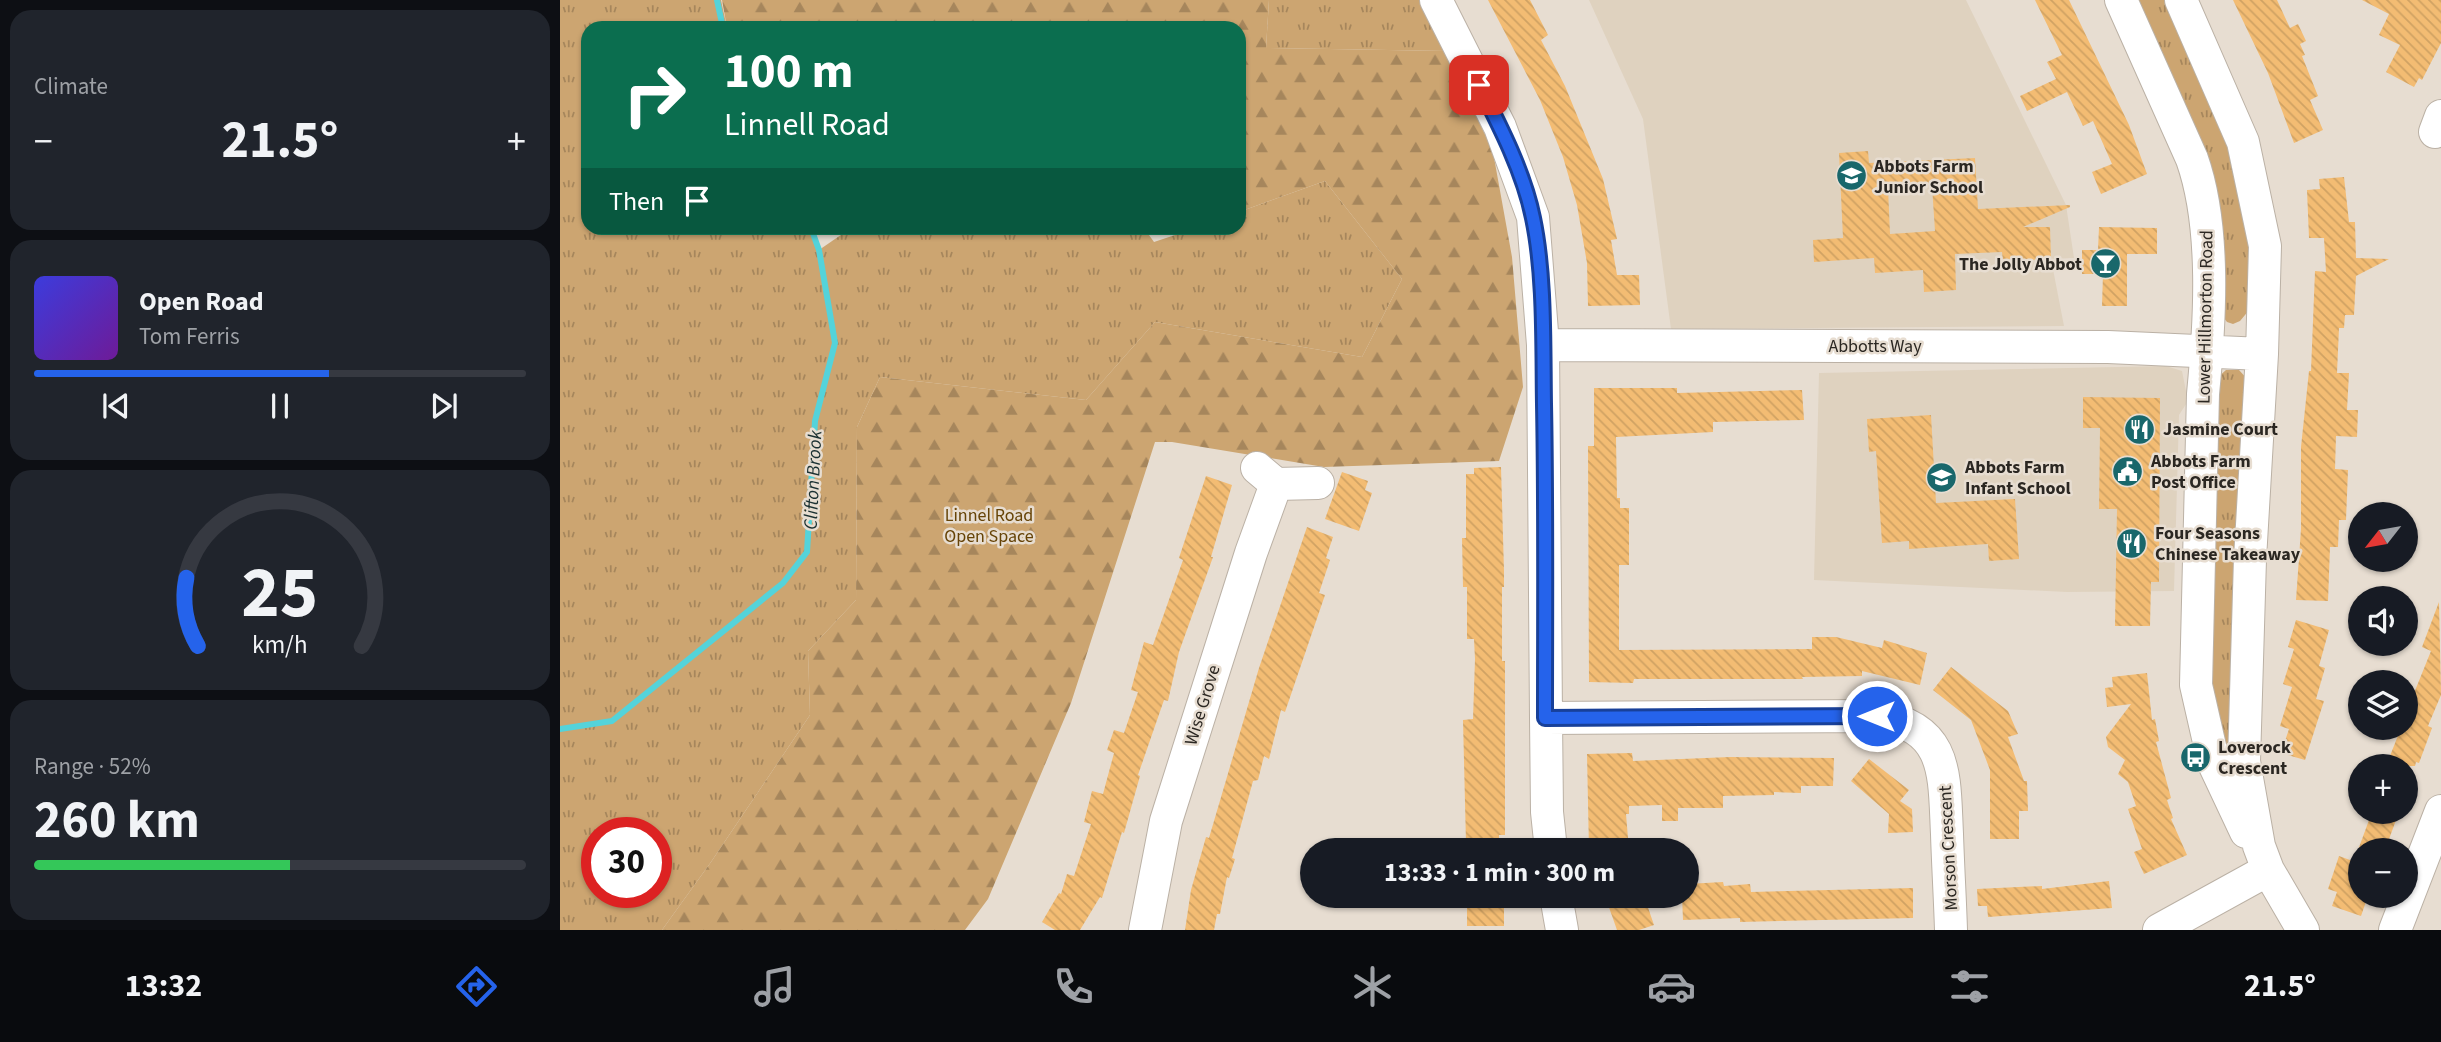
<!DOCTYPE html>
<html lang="en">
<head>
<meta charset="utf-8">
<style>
  body { margin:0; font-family:"Source Sans 3",sans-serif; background:#20242c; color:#f1f3f6; height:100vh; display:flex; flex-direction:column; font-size:26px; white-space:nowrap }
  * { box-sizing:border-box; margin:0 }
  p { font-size:23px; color:#9ea1a6 }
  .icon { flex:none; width:38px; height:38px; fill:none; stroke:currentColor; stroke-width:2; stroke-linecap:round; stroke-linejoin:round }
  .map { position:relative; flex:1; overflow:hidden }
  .sheet { display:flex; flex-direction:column; gap:10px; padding:10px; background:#0d0f14; width:560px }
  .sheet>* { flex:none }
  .top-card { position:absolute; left:21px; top:21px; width:665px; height:214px; border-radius:21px; box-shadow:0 2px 5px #0004; background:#0b6e4f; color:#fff; overflow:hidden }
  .needle { width:46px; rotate:239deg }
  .controls { position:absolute; left:1788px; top:502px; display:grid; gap:14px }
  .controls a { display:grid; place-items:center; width:70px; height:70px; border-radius:50%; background:#171b24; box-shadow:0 2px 5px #0004; font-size:35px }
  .speed { position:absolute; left:21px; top:817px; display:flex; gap:14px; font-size:35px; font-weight:700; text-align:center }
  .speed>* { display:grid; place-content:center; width:91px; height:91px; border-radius:50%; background:#171b24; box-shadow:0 2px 5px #0004; line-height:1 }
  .speed .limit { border:10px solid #d22; background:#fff; color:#111 }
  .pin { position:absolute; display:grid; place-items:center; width:60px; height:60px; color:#fff; margin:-30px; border-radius:14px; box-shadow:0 4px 10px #0006 }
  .me { position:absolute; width:77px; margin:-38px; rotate:270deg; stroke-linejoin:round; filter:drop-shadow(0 0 5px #0008) }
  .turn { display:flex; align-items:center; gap:24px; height:147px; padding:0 28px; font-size:32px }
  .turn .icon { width:91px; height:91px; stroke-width:2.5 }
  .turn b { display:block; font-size:49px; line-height:60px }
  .then { display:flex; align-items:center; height:66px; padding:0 28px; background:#0003; gap:14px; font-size:26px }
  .big { font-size:52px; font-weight:700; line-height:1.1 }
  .sheet .card { flex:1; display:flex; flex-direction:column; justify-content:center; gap:10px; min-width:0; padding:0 24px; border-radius:21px; background:#20242c }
  .sheet .dial { align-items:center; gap:0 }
  .dial svg { height:182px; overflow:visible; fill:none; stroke:#363941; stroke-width:7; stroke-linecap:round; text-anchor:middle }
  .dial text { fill:#f1f3f6; stroke:none }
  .song { display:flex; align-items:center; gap:21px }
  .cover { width:84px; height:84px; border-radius:10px; background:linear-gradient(135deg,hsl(240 70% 55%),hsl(280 70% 35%)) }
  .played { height:7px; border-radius:4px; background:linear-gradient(90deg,#2563eb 60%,#363941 60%) }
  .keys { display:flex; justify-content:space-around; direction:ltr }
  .heat { display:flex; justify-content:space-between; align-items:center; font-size:38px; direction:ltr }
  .charge { height:10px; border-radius:5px; background:linear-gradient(90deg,#34c759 52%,#363941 0) }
  .trip { position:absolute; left:740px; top:838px; width:399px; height:70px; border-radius:35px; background:#171b24; box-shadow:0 2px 5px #0004; font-weight:700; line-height:70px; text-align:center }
  .tabs { display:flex; height:112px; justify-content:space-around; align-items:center; background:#090b0e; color:#9ea1a6 }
  .tabs .icon { width:49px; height:49px }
  .tabs .current { color:#2563eb }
  .tabs b { font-size:32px; color:#f1f3f6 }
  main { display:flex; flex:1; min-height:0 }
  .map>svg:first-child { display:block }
  .built { fill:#dfd2bf }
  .grass { fill:url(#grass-tufts); fill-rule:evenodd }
  .forest { fill:url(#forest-firs) }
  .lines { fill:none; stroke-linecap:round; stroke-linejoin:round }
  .stream { stroke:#54d3da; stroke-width:6 }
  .building { fill:url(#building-back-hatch); fill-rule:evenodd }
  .minor-casing { stroke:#bbb1a5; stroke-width:34 }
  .minor { stroke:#fff; stroke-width:32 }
  .route-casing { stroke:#184099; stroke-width:18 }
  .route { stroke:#2563eb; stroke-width:12 }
  .labels { text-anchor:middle; stroke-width:5; stroke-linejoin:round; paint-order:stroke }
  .poi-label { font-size:18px; font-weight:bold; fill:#2b2722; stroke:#e7ddd1; text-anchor:start }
  .street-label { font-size:18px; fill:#2b2722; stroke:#e7ddd1 }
  .park-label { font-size:18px; fill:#664306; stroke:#e7ddd1 }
  .water-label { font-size:19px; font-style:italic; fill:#1a3031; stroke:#e7ddd1 }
</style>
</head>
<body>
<main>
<section class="sheet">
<div class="card"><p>Climate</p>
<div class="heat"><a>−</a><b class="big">21.5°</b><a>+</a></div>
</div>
<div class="card">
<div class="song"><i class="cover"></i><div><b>Open Road</b><p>Tom Ferris</p></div></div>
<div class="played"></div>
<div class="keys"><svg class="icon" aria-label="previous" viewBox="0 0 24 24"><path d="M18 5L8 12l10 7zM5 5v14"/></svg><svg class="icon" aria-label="pause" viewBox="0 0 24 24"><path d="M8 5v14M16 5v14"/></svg><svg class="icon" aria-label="next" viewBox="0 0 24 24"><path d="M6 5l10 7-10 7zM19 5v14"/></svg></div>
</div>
<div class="card dial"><svg viewBox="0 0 100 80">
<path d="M14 69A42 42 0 1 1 86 69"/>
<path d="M14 69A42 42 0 0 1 9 39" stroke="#2563eb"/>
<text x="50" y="56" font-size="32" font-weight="700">25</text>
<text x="50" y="72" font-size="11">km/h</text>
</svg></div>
<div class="card"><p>Range · 52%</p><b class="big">260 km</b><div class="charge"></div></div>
</section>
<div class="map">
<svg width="1881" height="930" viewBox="0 0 1881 930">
  <defs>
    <pattern id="grass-tufts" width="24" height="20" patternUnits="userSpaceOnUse" patternTransform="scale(1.75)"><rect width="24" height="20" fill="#cca571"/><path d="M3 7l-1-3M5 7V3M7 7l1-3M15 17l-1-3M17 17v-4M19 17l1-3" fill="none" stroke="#a6865c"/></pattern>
    <pattern id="forest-firs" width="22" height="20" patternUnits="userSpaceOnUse" patternTransform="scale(1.75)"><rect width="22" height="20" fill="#cca571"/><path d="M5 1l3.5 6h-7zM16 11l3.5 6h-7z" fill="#a6865c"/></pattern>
    <pattern id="building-back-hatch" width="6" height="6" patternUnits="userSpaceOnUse" patternTransform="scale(1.75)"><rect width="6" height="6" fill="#f3bc73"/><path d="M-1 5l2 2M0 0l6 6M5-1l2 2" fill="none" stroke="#d0a263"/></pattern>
  </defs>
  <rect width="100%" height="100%" fill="#e7ddd1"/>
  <path class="built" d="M 1029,0 L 1406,0 L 1506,205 L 1514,258 L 1491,259 L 1504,326 L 1111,329 L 1083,119 Z
    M 1606,366 L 1622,371 L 1628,401 L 1619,415 L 1614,591 L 1507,592 L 1254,580 L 1259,373 Z"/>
  <path class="grass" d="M 0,0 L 161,0 L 167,28 L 28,28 L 28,228 L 251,228 L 259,250 L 291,228 L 584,228 L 594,242 L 636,228 L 679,228 L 679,212 L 765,181 L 842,279 L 802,357 L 595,322 L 526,400 L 320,377 L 297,427 L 296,600 L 248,651 L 250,715 L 151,862 L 102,930 L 0,930 ZM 37,833 L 96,833 L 96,892 L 37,892 Z
    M 709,0 L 865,0 L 887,51 L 706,48 Z
    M 1571,0 L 1605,0 L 1664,127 L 1689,244 L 1690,309 L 1680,321 L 1673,324 L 1667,322 L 1660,313 Z
    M 1666,370 L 1679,370 L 1689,381 L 1674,576 L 1670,681 L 1673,758 L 1686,817 L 1655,731 L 1646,665 L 1656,379 Z"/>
  <path class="forest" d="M 162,0 L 709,0 L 706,48 L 887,51 L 933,152 L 952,257 L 963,387 L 939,461 L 764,467 L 612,442 L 595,442 L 511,703 L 428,899 L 405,930 L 102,930 L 151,862 L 250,715 L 248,651 L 296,600 L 297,427 L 320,377 L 526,400 L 595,322 L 802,357 L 842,279 L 765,181 L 679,212 L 679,28 L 460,28 L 457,24 L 451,28 L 167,28 Z"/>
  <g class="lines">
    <path class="stream" d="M 157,0 L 163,28
      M 0,729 L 52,721 L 223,583 L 247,552 L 255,421 L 275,343 L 259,250 L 251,228"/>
  </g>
  <path class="building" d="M 928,0 L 970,0 L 988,35 L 981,40 L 1005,86 L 1043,179 L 1057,239 L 1051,240 L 1057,275 L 1079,275 L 1080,305 L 1028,306 L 1027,263 L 1017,205 L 1003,157 L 980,100 Z
    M 1475,0 L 1509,0 L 1569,125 L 1587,174 L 1541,194 L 1532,172 L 1552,164 L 1533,121 L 1523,126 L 1507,92 L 1467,111 L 1460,96 L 1496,79 L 1487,62 L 1502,55 Z
    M 1673,0 L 1717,0 L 1730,28 L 1738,24 L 1746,41 L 1740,44 L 1745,55 L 1742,56 L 1758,96 L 1750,100 L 1763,130 L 1734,143 L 1708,73 Z
    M 1802,0 L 1881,0 L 1881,43 L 1862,80 L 1859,78 L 1854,87 L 1826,72 L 1840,45 L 1819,35 L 1829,14 Z
    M 1308,151 L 1309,163 L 1415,158 L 1418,209 L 1510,205 L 1510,207 L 1463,227 L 1490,227 L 1491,259 L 1443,261 L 1442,252 L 1395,254 L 1396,290 L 1364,292 L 1363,270 L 1315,273 L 1314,258 L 1254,262 L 1253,240 L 1283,238 L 1279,153 ZM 1372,186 L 1375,231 L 1330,234 L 1328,188 Z
    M 1784,177 L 1789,222 L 1795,222 L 1796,258 L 1829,259 L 1796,276 L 1794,315 L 1785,315 L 1784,328 L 1779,328 L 1777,373 L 1789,373 L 1787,410 L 1798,410 L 1797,437 L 1776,436 L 1775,469 L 1788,470 L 1786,520 L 1779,520 L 1778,547 L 1770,547 L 1768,601 L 1736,600 L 1741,529 L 1741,447 L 1749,371 L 1751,371 L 1755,271 L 1766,272 L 1764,238 L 1749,238 L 1747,190 L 1760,189 L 1759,179 Z
    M 1539,227 L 1597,228 L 1597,254 L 1567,254 L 1567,306 L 1542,306 L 1543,274 L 1522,274 L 1522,250 L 1538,250 Z
    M 1034,388 L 1117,388 L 1117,393 L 1242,390 L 1244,420 L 1153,422 L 1153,432 L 1056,437 L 1057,498 L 1060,498 L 1060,508 L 1069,508 L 1069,565 L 1059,565 L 1059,650 L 1252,649 L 1252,637 L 1276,637 L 1322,648 L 1324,640 L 1367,653 L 1360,685 L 1302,671 L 1302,676 L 1242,677 L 1243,679 L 1074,679 L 1073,683 L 1029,682 L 1028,446 L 1034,446 Z
    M 1523,397 L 1600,398 L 1599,582 L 1591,582 L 1590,626 L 1555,626 L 1557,509 L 1539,509 L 1540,428 L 1523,428 Z
    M 1371,415 L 1376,503 L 1455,499 L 1459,559 L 1429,561 L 1428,544 L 1349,549 L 1349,541 L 1322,543 L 1316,451 L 1309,452 L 1307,419 Z
    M 941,467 L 944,571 L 944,587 L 942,587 L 942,661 L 945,661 L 945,835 L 939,835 L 939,842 L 906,843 L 903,720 L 913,719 L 915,659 L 914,639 L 907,639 L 907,587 L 903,587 L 902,538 L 906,538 L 906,474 L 914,474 L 914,468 Z
    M 782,472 L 808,481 L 805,490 L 812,493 L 799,531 L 765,519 Z
    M 646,476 L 672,485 L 651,557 L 653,557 L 619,652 L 608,701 L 604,700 L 578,775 L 580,776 L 564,833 L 562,832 L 542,898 L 540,897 L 520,930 L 495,930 L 482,922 L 499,893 L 501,894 L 507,874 L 514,876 L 531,824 L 524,822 L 532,791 L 543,794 L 554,753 L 547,750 L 554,730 L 564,733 L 578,692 L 571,690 L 584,642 L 593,645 L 623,560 L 619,558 Z
    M 747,527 L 773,537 L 766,558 L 770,560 L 759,593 L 765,595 L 725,712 L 721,710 L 709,759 L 704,756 L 698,780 L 693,781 L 672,858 L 675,859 L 669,878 L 667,877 L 660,914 L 657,914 L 654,930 L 625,930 L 631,890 L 646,837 L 649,838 L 699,668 Z
    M 1879,602 L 1881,695 L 1868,726 L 1872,728 L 1859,763 L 1856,762 L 1855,766 L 1826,766 L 1841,728 L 1846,728 L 1846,713 L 1871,651 L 1862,647 Z
    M 1736,620 L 1769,630 L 1759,666 L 1765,668 L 1756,699 L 1764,701 L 1745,760 L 1721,753 L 1729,729 L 1720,726 L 1732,687 L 1723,684 L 1734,649 L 1728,647 Z
    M 1391,667 L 1448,711 L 1458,734 L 1448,737 L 1464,781 L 1467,781 L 1468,811 L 1459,811 L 1459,839 L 1430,839 L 1430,770 L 1411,720 L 1373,690 Z
    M 1587,673 L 1592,720 L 1595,719 L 1599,741 L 1596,742 L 1611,798 L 1607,800 L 1613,818 L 1611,819 L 1627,855 L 1584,874 L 1574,852 L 1582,849 L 1568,809 L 1576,806 L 1568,782 L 1558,774 L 1565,760 L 1548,747 L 1546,737 L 1571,704 L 1547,707 L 1545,688 L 1553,687 L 1552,677 Z
    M 1072,753 L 1073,761 L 1170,757 L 1274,758 L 1273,786 L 1241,786 L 1241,793 L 1214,792 L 1214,795 L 1163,796 L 1163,808 L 1118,808 L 1118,821 L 1102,821 L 1102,805 L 1069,806 L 1069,814 L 1066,814 L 1069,850 L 1029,850 L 1027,754 Z
    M 1309,759 L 1349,790 L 1340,801 L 1352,809 L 1353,832 L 1328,833 L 1329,814 L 1291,781 Z
    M 1812,812 L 1839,812 L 1825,850 L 1798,850 Z
    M 1779,856 L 1801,864 L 1801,896 L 1808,896 L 1801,916 L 1772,906 L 1777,892 L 1768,889 Z
    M 1549,881 L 1552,908 L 1428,917 L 1427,906 L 1418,906 L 1417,889 L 1482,886 L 1482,889 Z
    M 1163,882 L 1164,886 L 1190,884 L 1191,892 L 1353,888 L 1353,918 L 1180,922 L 1180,918 L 1123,920 L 1122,896 L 1127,896 L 1127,884 Z
    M 1045,896 L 1084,896 L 1094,925 L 1079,930 L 1057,930 Z
    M 907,902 L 944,902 L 944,926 L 907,926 Z"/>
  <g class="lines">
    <defs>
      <path id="minor" d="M 876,0 L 940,127 L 973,217 L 983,345 L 986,718 L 987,812 L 991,850
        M 1561,0 L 1632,159 C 1656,227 1650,322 1643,394 L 1636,685 L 1654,764 L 1686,832
        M 1621,0 L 1683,142 L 1705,246 L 1702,354 L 1690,559 L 1684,761 L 1699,846 L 1708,870 L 1743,930
        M 1875,132 L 1881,116
        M 983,345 L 1548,347 L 1702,354
        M 697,468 L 716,484 L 758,483
        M 986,718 L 1317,716 C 1389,727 1384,775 1387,834 C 1388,866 1390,898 1391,930
        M 996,896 L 1002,930
        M 585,930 L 606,821 L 691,553 L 716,484
        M 1599,930 L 1708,870
        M 1835,930 L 1881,811"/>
    </defs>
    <use href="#minor" class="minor-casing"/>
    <use href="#minor" class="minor"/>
  </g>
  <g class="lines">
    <defs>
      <path id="route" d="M 919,85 C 940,126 964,173 973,218 C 985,275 983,345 984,404 C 986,509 985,613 985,718 L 1317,716"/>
    </defs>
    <use href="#route" class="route-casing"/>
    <use href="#route" class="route"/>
  </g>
  <defs>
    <symbol id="school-disc" viewBox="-11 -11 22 22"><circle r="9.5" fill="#19676b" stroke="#e7ddd1"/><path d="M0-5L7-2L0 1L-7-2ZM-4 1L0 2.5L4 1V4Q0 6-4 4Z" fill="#fff"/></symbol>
    <symbol id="bar-disc" viewBox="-11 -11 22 22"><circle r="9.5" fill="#19676b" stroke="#e7ddd1"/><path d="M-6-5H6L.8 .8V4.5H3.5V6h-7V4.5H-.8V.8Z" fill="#fff"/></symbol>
    <symbol id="restaurant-disc" viewBox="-11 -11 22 22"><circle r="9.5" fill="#19676b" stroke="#e7ddd1"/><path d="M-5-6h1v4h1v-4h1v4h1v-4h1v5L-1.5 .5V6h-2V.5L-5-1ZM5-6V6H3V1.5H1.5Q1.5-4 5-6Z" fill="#fff"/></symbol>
    <symbol id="civic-disc" viewBox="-11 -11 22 22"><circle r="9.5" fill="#19676b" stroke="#e7ddd1"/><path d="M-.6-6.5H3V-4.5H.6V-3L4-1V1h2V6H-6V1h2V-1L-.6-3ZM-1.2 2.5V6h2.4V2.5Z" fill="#fff"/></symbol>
    <symbol id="bus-disc" viewBox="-11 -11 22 22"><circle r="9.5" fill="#19676b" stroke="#e7ddd1"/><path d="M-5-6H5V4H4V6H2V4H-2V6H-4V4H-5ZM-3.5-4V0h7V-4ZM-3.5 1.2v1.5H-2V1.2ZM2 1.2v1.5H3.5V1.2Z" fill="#fff"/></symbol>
  </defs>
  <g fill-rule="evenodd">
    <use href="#school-disc" x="1274" y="158" width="35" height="35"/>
    <use href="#bar-disc" x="1528" y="246" width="35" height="35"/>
    <use href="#restaurant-disc" x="1562" y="412" width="35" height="35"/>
    <use href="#civic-disc" x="1550" y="454" width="35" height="35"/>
    <use href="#school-disc" x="1364" y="460" width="35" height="35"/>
    <use href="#restaurant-disc" x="1554" y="526" width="35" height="35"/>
    <use href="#bus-disc" x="1618" y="740" width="35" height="35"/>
  </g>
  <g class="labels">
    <g class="poi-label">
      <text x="1314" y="172">Abbots Farm<tspan x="1314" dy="21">Junior School</tspan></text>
      <text x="1522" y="270" text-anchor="end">The Jolly Abbot</text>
      <text x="1603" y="435">Jasmine Court</text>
      <text x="1591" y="467">Abbots Farm<tspan x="1591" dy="21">Post Office</tspan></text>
      <text x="1405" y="473">Abbots Farm<tspan x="1405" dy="21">Infant School</tspan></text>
      <text x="1595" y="539">Four Seasons<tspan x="1595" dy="21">Chinese Takeaway</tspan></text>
      <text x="1658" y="753">Loverock<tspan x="1658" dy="21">Crescent</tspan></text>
    </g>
    <g class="street-label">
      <text transform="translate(1645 317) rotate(-89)" y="6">Lower Hillmorton Road</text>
      <text x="1315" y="352">Abbotts Way</text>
      <text transform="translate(642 705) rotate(-73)" y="6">Wise Grove</text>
      <text transform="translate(1388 848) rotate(-93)" y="6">Morson Crescent</text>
    </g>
    <g class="park-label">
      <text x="429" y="521">Linnel Road<tspan x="429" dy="21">Open Space</tspan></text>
    </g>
    <g class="water-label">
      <text transform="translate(252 480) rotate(-87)" y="7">Clifton Brook</text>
    </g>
  </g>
</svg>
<div class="controls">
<a><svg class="needle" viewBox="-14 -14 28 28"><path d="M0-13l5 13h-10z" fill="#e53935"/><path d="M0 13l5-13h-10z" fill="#9ea1a6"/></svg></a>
<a><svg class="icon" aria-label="sound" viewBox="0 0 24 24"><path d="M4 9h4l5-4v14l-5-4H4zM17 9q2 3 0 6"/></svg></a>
<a><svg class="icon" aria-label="layers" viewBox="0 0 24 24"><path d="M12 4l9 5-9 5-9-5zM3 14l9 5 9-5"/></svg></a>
<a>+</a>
<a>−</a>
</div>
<div class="speed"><div class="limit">30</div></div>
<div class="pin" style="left:919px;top:85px;background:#d93025"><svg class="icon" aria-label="arrive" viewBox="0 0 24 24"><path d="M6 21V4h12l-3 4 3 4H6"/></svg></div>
<svg class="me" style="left:1317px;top:716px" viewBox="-20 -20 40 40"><circle r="17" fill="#2563eb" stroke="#fff" stroke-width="3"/><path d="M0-11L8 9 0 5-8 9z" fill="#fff"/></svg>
<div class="trip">13:33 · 1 min · 300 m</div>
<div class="top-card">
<div class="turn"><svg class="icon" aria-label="right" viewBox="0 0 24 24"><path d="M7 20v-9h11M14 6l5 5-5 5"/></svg><div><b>100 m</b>Linnell Road</div></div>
<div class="then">Then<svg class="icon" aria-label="arrive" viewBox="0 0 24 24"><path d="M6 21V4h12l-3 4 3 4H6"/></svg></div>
</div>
</div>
</main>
<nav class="tabs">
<b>13:32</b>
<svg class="icon current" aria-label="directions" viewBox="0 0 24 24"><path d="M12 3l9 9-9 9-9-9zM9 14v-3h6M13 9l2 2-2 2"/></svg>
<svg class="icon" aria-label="music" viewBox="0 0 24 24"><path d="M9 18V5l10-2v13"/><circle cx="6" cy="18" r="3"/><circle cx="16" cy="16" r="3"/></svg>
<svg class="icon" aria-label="phone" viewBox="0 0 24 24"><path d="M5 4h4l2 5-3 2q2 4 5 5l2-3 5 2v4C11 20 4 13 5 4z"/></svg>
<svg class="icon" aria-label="climate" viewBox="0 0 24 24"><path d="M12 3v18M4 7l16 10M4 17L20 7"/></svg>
<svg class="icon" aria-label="car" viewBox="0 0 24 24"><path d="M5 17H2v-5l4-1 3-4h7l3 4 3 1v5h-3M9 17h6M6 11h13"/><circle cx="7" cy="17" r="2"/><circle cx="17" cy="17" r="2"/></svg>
<svg class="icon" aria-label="filters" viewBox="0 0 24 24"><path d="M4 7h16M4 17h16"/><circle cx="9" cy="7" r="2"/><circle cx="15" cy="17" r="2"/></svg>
<b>21.5°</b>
</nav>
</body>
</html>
